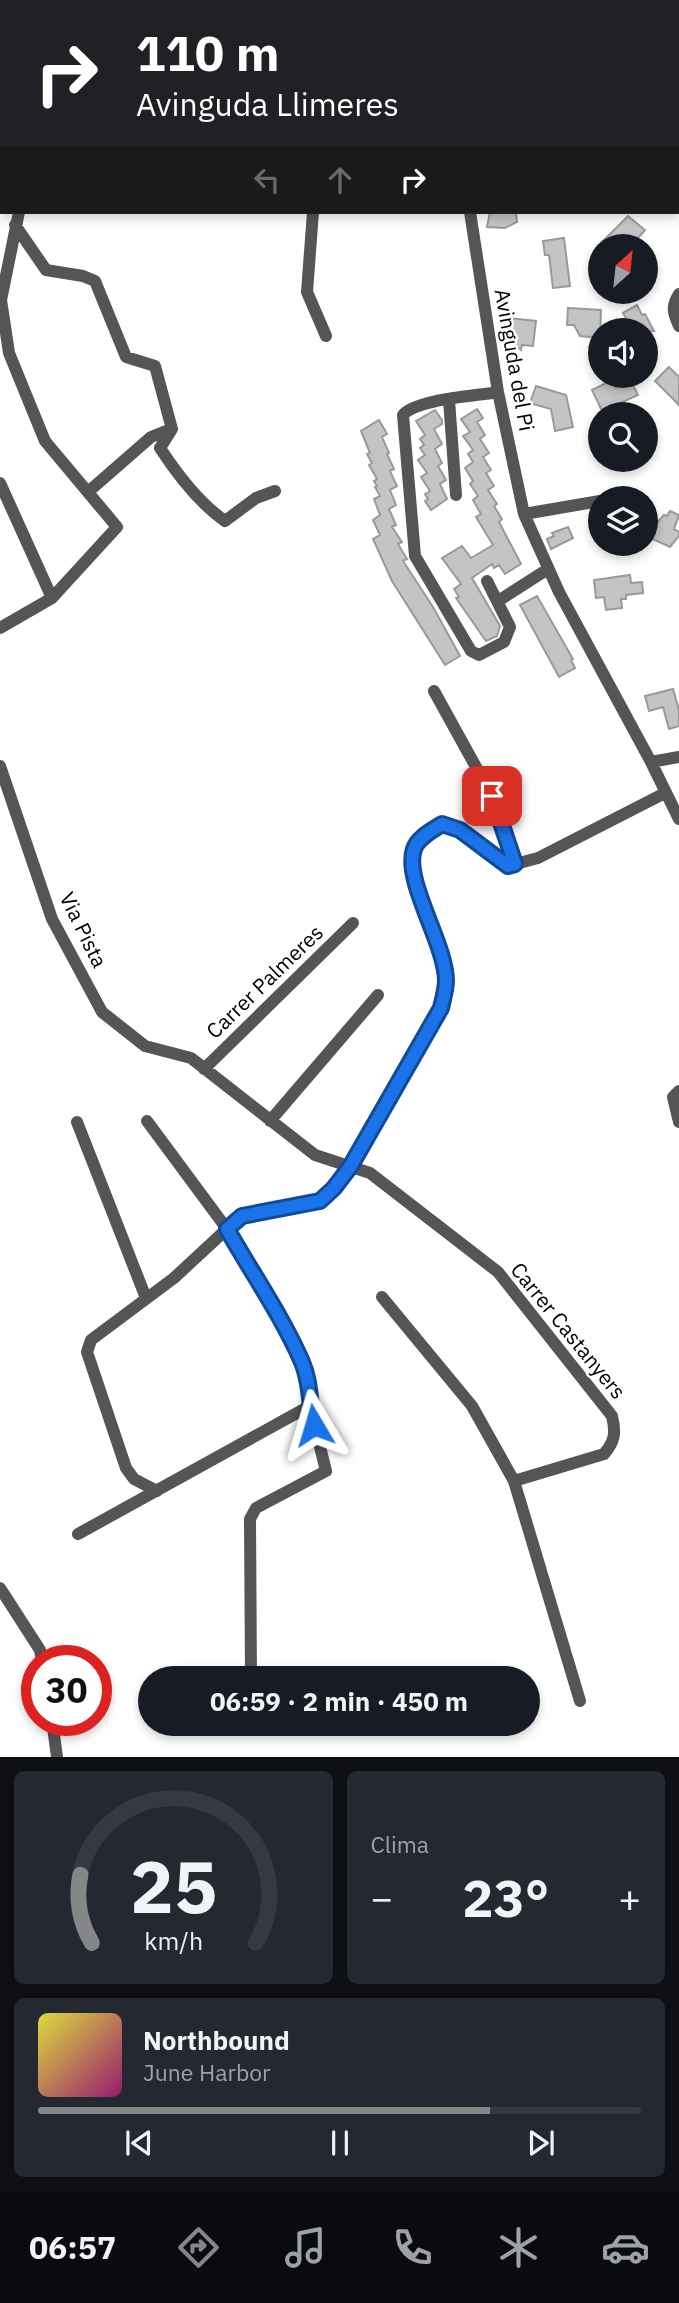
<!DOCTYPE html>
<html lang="es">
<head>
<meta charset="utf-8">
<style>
  body { margin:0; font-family:"IBM Plex Sans",sans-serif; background:#242831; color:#f1f3f6; height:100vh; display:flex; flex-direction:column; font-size:26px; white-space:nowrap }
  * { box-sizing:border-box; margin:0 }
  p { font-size:23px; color:#9ea1a6 }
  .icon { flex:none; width:38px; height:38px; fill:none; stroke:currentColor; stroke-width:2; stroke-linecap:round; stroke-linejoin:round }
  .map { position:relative; height:1757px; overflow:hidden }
  .side { display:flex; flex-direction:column; gap:14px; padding:14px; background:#0d0f14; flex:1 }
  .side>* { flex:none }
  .banner { position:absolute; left:0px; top:0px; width:679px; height:214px; box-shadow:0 4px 10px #0003; background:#202124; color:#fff; overflow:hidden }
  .needle { width:46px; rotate:27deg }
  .fabs { position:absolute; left:588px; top:234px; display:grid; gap:14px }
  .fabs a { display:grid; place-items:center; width:70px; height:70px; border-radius:50%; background:#171b24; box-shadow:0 4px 10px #0003; font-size:35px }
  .speed { position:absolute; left:21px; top:1645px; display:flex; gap:14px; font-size:35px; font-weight:700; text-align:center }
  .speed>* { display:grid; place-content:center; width:91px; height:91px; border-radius:50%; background:#171b24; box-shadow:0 4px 10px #0003; line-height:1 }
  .speed .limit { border:10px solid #d22; background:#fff; color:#111 }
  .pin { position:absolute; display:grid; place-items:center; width:60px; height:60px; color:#fff; margin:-30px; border-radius:14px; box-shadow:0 4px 10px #0006 }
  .me { position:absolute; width:77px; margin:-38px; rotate:353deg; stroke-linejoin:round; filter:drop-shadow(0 0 5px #0008) }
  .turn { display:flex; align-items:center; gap:24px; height:147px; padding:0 21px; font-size:32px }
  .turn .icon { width:91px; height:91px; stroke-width:2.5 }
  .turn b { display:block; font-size:49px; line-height:60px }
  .lanes { display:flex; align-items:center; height:66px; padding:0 21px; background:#0003; justify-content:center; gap:35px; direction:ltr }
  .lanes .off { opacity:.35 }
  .big { font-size:52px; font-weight:700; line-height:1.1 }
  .side .widget { flex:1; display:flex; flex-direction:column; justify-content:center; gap:10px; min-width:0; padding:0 24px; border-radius:10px; background:#242831 }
  .side .dial { align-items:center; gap:0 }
  .dial svg { height:182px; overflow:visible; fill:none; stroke:#363941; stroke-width:7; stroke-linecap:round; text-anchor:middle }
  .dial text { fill:#f1f3f6; stroke:none }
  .song { display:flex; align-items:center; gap:21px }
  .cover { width:84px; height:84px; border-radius:10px; background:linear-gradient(135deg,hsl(60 70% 55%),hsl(320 70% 35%)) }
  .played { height:7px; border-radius:4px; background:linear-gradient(90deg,#858687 75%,#363941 75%) }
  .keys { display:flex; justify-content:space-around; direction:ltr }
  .heat { display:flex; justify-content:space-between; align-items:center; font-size:38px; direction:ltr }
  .side .tiles { flex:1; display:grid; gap:14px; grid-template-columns:1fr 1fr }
  .widget:last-child { grid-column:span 2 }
  .trip { position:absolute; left:138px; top:1666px; width:402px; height:70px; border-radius:35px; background:#171b24; box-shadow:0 4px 10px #0003; font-weight:700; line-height:70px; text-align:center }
  .dock { display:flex; height:112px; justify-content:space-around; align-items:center; background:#090b0e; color:#9ea1a6 }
  .dock .icon { width:49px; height:49px }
  .dock .selected { color:#858687 }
  .dock b { font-size:32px; color:#f1f3f6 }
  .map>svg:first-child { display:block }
  .building { fill:#c4c4c4; stroke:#999; stroke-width:2 }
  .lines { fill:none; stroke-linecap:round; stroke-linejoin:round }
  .minor { stroke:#555; stroke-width:12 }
  .route-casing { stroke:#114b97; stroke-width:18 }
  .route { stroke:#1a73e8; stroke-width:12 }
  .labels { text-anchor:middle; stroke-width:5; stroke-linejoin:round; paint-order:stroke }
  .street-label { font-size:21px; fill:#000; stroke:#fff }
</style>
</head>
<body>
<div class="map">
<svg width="679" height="1757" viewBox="0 0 679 1757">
  <rect width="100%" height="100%" fill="#fff"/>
  <path class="building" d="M 490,212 L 516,212 L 517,222 L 505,228 L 487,227 Z
    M 628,216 L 645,230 L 630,247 L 597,247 Z
    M 564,238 L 570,286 L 553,288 L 549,255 L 545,255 L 543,241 Z
    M 637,305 L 642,315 L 645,314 L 654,331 L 633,331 L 623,313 Z
    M 568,308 L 601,310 L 600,338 L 580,336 L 574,325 L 567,325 Z
    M 508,318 L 536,321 L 533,346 L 522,345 L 521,350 L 511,342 Z
    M 669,367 L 679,377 L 679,405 L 655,381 Z
    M 612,380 L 616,388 L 631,381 L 638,395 L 618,404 L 621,410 L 604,415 L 592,390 Z
    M 536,386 L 566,395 L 573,427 L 555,431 L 551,409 L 530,403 Z
    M 477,409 L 483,418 L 477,422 L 485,435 L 480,439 L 489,453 L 483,457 L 491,470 L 486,473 L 494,486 L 488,490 L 497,504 L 494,506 L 502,519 L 499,522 L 521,564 L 505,574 L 499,565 L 494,568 L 492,564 L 472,578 L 500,626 L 497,636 L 486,641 L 456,598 L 459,597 L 454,589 L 461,584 L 442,558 L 462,546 L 471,558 L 493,545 L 476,517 L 481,514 L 473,500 L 478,496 L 470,484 L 473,481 L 465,468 L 473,462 L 468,454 L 473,450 L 463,436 L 470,432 L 461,419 Z
    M 435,410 L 442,420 L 442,424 L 434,429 L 442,444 L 435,449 L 442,463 L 438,466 L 446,480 L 440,484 L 447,499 L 431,510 L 425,501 L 428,499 L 425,494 L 430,491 L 421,477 L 427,473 L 418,460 L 425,455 L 420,448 L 424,445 L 420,439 L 425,435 L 416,421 Z
    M 379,420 L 387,434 L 382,437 L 389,453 L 387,454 L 394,469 L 390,471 L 397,486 L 390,490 L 396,505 L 389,509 L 396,525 L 392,527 L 402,542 L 398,544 L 407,559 L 403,561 L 433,607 L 460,656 L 445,665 L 392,581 L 373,539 L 380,535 L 373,520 L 380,515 L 374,499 L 380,496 L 375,487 L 377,486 L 374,481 L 377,479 L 369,465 L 372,463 L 367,454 L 370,453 L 361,431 Z
    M 670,511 L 679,515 L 674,529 L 679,532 L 679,536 L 670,547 L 646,536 L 649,522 L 655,525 L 664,515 L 667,516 Z
    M 568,527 L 573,538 L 551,549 L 547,539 L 554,536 L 552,533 Z
    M 630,575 L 631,583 L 642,582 L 643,593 L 626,595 L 626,599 L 621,599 L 622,608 L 606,610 L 604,597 L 596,598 L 594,580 Z
    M 537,596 L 573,659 L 571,660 L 575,668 L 559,677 L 520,605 Z
    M 673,689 L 679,710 L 679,726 L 669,729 L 663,707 L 649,711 L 645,696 Z"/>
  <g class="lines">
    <path class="minor" d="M 306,0 L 306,2
      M 640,0 L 642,2
      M 469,2 L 469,0
      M 616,2 L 616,0
      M 677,30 L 679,31
      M 0,113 L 2,117
      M 677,137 L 679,139
      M 313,212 L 307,292 L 326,336
      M 470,212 L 498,392 L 524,514 L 559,592 L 651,762
      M 15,225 L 46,270 L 83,276 L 95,281 L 126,357 L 155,366 L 172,429 L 160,448 C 177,474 199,503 225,521 L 256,498 L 275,491
      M 679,294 C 671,306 673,313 679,326
      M 449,400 L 456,495
      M 0,483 L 52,598
      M 88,492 L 151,437 L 171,429
      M 524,514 L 600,501
      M 487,581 L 510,627 L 504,642 L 479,655 L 471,651 L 415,556 L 403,415 C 416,399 476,396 498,392
      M 498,601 L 548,569
      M 0,628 L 52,598 L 117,527 L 45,441 L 9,353 L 1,300 L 19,212
      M 434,691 L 492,796 L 515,864
      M 679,757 L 651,762 L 679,819
      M 0,766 L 52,919 L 102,1012 L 145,1046 L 191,1058 L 315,1155 L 370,1173 L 498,1272 L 612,1416 C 616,1433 615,1441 604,1454 L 514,1481 L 580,1701
      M 204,1069 L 353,923
      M 679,1091 L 673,1097 L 679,1122
      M 270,1121 L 378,995
      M 77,1122 L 146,1298
      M 382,1297 L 472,1406 L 514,1481
      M 157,1491 L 134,1479 L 126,1468 L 87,1352 L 91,1340 L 174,1278 L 242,1215 L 320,1201 L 334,1188 L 350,1167 L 441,1008 C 443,999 446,989 446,981 C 446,944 403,880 414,849 C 418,837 433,830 442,823 L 460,830 L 508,866 L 538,858 L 665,793
      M 78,1534 L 306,1408 L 311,1394 L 303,1363 L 227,1229 L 147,1121
      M 0,1588 L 40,1650 L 42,1661
      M 251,1678 L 250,1519 L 256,1508 L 326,1471 L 309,1402
      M 52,1720 L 57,1757"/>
  </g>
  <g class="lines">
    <defs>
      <path id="route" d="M 314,1425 C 309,1403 311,1383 302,1362 C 282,1316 252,1273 227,1229 L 242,1216 L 320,1201 L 334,1188 L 350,1167 L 441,1008 C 443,999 446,989 446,981 C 446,944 403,880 414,849 C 418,837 433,830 442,824 L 460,830 L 508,866 L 515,864 L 492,796"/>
    </defs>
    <use href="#route" class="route-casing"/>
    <use href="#route" class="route"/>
  </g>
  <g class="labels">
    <g class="street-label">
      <text transform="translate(514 360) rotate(80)" y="7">Avinguda del Pi</text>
      <text transform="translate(83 930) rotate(64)" y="7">Via Pista</text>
      <text transform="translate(265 982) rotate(-44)" y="7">Carrer Palmeres</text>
      <text transform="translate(568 1331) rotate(51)" y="7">Carrer Castanyers</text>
    </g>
  </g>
</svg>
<div class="fabs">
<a><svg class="needle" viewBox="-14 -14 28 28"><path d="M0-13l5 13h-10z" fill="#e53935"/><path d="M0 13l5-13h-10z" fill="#9ea1a6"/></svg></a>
<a><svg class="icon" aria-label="sound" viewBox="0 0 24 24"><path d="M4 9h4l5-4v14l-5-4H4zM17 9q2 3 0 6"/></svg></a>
<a><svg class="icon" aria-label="search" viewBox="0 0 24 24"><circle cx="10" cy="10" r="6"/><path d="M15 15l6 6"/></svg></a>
<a><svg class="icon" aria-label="layers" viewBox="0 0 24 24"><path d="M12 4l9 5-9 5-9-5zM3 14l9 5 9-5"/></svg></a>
</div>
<div class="speed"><div class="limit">30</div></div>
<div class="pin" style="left:492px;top:796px;background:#d93025"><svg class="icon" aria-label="arrive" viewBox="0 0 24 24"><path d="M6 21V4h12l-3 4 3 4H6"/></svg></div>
<svg class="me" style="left:314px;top:1425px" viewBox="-20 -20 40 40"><path d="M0-17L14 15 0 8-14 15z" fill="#1a73e8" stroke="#fff" stroke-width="4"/></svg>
<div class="trip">06:59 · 2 min · 450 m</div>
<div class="banner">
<div class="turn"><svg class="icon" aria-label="right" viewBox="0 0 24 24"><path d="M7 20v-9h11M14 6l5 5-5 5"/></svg><div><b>110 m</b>Avinguda Llimeres</div></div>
<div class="lanes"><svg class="icon off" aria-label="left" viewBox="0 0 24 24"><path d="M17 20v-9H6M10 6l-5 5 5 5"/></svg><svg class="icon off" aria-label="ahead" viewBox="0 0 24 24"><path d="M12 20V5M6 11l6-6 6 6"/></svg><svg class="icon" aria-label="right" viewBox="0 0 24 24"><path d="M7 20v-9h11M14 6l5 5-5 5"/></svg></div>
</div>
</div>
<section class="side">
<div class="tiles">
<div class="widget dial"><svg viewBox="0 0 100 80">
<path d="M14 69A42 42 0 1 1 86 69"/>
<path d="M14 69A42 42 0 0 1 9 39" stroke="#858687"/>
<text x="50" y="56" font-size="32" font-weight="700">25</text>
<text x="50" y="72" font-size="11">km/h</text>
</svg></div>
<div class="widget"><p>Clima</p>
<div class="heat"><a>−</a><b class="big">23°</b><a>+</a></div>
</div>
<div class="widget">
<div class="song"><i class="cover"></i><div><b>Northbound</b><p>June Harbor</p></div></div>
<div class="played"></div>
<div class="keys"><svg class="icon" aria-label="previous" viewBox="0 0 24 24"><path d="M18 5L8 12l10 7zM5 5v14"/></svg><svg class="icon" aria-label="pause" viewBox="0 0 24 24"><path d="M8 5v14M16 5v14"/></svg><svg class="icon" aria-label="next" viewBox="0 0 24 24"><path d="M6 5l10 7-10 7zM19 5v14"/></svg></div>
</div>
</div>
</section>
<nav class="dock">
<b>06:57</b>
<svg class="icon selected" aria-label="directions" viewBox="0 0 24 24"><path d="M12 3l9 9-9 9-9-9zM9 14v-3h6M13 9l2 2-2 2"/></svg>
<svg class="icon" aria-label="music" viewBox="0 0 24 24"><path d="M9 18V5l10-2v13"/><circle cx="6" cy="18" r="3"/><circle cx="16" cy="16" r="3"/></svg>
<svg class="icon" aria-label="phone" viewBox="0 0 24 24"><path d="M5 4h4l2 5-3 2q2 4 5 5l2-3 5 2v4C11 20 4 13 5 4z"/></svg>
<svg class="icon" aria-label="climate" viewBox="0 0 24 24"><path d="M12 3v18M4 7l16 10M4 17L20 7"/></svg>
<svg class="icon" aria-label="car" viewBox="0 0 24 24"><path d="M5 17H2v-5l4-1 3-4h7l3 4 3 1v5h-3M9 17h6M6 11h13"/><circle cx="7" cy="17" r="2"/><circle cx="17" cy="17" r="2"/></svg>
</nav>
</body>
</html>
